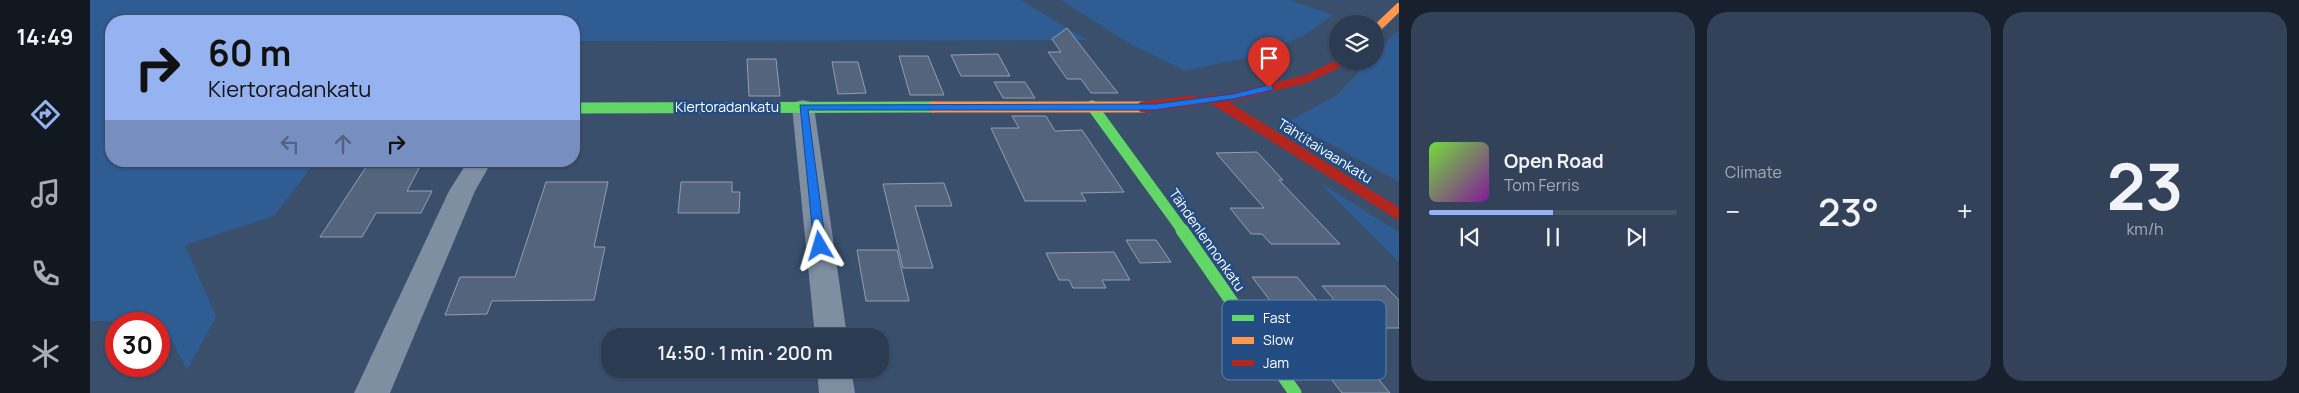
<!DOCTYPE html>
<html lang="en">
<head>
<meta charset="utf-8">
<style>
  body { margin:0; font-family:Manrope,sans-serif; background:#334258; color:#f1f3f6; height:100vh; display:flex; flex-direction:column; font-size:19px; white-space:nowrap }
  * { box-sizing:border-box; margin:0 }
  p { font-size:16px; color:#a6adb7 }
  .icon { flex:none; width:28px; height:28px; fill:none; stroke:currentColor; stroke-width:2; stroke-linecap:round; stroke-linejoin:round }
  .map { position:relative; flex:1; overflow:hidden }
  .drawer { display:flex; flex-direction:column; gap:12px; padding:12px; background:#18202d; width:900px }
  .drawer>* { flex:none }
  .banner { position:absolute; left:15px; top:15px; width:475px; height:152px; border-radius:20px; box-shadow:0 1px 4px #0004,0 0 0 1px #475568; background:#95b2f1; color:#111; overflow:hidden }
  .fabs { position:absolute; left:1239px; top:15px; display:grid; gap:10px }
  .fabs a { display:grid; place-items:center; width:55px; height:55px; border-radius:50%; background:#2b3b51; box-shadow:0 1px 4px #0004,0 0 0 1px #475568; font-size:25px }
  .speed { position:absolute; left:15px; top:312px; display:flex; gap:10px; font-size:25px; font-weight:700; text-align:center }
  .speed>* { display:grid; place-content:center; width:65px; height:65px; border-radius:50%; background:#2b3b51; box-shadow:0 1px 4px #0004,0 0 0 1px #475568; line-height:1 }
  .speed .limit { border:8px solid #d22; background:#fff; color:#111 }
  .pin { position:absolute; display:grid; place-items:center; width:42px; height:42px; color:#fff; margin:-51px -21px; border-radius:50% 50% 50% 0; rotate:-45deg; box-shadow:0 0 5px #0007 }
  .pin .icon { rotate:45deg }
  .me { position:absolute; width:55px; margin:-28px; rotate:353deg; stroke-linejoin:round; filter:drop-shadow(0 0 4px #0008) }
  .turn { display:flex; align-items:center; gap:18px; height:105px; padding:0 20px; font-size:22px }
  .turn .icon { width:65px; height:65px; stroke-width:2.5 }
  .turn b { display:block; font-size:35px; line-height:42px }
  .lanes { display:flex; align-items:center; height:48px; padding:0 20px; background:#0003; justify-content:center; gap:25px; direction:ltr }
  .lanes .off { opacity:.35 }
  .big { font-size:38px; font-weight:600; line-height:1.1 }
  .drawer .widget { flex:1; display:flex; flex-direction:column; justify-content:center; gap:8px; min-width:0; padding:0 18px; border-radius:20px; background:#334258 }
  .drawer .dial { align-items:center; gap:0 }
  .dial b { font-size:65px; line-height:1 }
  .song { display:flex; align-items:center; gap:15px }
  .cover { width:60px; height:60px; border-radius:8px; background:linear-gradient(135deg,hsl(100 70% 55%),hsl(290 70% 35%)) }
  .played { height:5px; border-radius:2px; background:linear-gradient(90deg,#95b2f1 50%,#475568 50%) }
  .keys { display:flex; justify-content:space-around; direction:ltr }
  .heat { display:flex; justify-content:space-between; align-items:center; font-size:28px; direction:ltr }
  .drawer .tiles { flex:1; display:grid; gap:12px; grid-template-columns:repeat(3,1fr) }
  .trip { position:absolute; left:511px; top:328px; width:288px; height:50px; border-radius:20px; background:#2b3b51; box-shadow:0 1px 4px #0004,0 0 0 1px #475568; font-weight:600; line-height:50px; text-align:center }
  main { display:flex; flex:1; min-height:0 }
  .tabs { display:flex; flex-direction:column; width:90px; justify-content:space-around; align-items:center; background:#111820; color:#a6adb7 }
  .tabs .icon { width:35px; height:35px }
  .tabs .current { color:#95b2f1 }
  .tabs b { font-size:22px; color:#f1f3f6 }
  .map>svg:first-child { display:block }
  .green { fill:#2f5c93 }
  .building { fill:#53647c; stroke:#929fb1 }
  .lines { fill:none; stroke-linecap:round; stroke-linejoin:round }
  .street { fill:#7f8fa2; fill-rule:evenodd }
  .fast-far1 { stroke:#63d668; stroke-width:11 }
  .fast { stroke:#63d668; stroke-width:13 }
  .slow-far1 { stroke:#ff974d; stroke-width:8 }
  .slow { stroke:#ff974d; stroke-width:11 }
  .jam-far1 { stroke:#b3261e; stroke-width:8 }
  .jam { stroke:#b3261e; stroke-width:11 }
  .route { fill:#1a73e8; stroke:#114b97 }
  .labels { text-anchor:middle; stroke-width:5; stroke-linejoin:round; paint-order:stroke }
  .street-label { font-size:14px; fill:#fff; stroke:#234c82 }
  .key { fill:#234c82; stroke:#6582a8; stroke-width:1 }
  .key-label { font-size:14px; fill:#fff }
</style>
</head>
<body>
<main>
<nav class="tabs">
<b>14:49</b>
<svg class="icon current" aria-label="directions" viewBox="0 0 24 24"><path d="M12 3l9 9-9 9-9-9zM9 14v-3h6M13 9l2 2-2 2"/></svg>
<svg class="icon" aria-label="music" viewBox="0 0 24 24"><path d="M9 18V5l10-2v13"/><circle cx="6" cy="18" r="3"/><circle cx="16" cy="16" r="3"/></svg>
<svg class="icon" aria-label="phone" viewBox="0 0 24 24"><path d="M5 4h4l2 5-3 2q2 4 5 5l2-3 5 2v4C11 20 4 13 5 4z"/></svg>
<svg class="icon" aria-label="climate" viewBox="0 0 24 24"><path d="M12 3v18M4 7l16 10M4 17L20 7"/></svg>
</nav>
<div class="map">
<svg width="1309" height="393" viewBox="0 0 1309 393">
  <rect width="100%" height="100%" fill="#394f6c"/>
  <path class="green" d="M 0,0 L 931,0 L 997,40 L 484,41 L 484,21 L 21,21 L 21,161 L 226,161 L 184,216 L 95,245 L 126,317 L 97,370 L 72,321 L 0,321 Z
    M 971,0 L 1200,0 L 1243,15 L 1215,35 L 1168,55 L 1095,71 L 1040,44 Z
    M 1306,32 L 1309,32 L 1309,182 L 1199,121 L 1247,95 L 1279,61 L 1285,61 L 1285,54 Z
    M 1229,182 L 1309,232 L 1309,262 Z"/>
  <path class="building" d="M 977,28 L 1001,59 L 1028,93 L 1001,93 L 991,79 L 977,79 L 958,52 L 971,52 L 962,39 Z
    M 908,54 L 920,76 L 871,76 L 861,55 Z
    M 809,56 L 838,56 L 854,95 L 820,95 Z
    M 657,59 L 686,59 L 690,96 L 659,96 Z
    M 742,62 L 768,62 L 776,93 L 748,94 Z
    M 904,82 L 935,82 L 945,98 L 913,98 Z
    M 922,116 L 956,116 L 965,131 L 992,130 L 1034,192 L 991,193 L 996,201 L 935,201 L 901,128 L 929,128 Z
    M 1167,152 L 1193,180 L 1189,180 L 1250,244 L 1181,244 L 1172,234 L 1161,234 L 1140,208 L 1174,208 L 1126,153 Z
    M 280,161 L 333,161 L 317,191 L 342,191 L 331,213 L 286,213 L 272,237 L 230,237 Z
    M 456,182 L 518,182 L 504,247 L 515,247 L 504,300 L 402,301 L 397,314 L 355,315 L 370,277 L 425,277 Z
    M 591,182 L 642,182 L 642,192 L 650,192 L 649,213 L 588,213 Z
    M 854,183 L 862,206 L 825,206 L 843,268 L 813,268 L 793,184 Z
    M 1036,240 L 1066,240 L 1081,262 L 1050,263 Z
    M 767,250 L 807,250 L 819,301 L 776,301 Z
    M 1024,252 L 1040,280 L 1012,280 L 1016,288 L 983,288 L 979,280 L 969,280 L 956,253 Z
    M 1162,277 L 1207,277 L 1229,303 L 1182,303 Z
    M 1232,286 L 1295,286 L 1309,300 L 1309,328 L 1269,328 Z
    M 1280,369 L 1300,393 L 1252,393 L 1234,370 Z"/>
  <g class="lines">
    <path class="street" d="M 713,100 L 721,102 L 724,107 L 757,336 L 725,336 L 702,107 L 705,102 Z
      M 378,161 L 402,161 L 385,191 L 300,393 L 264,393 L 359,191 Z
      M 727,369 L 761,369 L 765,393 L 729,393 Z"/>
    <path class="fast-far1" d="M 1002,106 L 1093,231
      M 484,108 L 843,107"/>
    <path class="fast" d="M 1092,230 L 1205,393"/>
    <path class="slow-far1" d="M 1285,30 L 1309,7"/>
    <path class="slow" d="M 843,107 L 1053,107"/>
    <path class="jam-far1" d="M 1121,98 L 1129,103
      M 1092,103 L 1143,97 L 1216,79 L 1254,61"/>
    <path class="jam" d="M 1127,101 L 1309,214
      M 1053,107 L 1103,101"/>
  </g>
  <path class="route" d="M 1179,85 L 1183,86 L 1183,90 L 1143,99 L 1065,110 L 718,110 L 736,246 L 730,250 L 724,246 L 710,105 L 1065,104 L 1143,94 Z"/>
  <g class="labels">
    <g class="street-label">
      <text x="637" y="112">Kiertoradankatu</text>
      <text transform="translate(1235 151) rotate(32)" y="5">Tähtitaivaankatu</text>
      <text transform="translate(1117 240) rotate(55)" y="5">Tähdenlennonkatu</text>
    </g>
  </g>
  <rect x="1132" y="300" width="164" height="80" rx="8" class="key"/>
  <rect x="1142" y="315" width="22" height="6" fill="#63d668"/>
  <rect x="1142" y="337" width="22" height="7" fill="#ff974d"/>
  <rect x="1142" y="360" width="22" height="6" fill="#b3261e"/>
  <g class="key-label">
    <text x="1173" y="323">Fast</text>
    <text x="1173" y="345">Slow</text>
    <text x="1173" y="368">Jam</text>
  </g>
</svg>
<div class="fabs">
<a><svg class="icon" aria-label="layers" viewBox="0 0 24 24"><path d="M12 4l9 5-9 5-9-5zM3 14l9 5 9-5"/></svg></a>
</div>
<div class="speed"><div class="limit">30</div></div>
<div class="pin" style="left:1179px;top:88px;background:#d93025"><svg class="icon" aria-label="arrive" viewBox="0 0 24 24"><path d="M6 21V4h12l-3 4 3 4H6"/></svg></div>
<svg class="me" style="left:730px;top:246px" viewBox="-20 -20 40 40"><path d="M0-17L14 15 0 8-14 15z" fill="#1a73e8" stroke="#fff" stroke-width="4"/></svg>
<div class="trip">14:50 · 1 min · 200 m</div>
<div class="banner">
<div class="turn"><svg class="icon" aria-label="right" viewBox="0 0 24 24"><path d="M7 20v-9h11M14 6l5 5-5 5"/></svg><div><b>60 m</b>Kiertoradankatu</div></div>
<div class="lanes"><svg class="icon off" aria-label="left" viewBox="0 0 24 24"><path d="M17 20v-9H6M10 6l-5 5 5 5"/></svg><svg class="icon off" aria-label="ahead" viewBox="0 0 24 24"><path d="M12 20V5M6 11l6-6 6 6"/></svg><svg class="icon" aria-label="right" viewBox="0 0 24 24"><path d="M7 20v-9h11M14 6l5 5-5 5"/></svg></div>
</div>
</div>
<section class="drawer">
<div class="tiles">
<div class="widget">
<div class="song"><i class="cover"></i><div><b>Open Road</b><p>Tom Ferris</p></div></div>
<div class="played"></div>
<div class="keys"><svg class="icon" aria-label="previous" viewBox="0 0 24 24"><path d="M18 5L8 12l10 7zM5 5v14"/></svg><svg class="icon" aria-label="pause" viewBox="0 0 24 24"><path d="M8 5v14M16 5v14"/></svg><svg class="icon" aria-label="next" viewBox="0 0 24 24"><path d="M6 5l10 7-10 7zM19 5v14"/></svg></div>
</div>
<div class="widget"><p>Climate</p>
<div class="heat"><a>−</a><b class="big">23°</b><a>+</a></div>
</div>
<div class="widget dial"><b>23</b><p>km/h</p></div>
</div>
</section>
</main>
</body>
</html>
